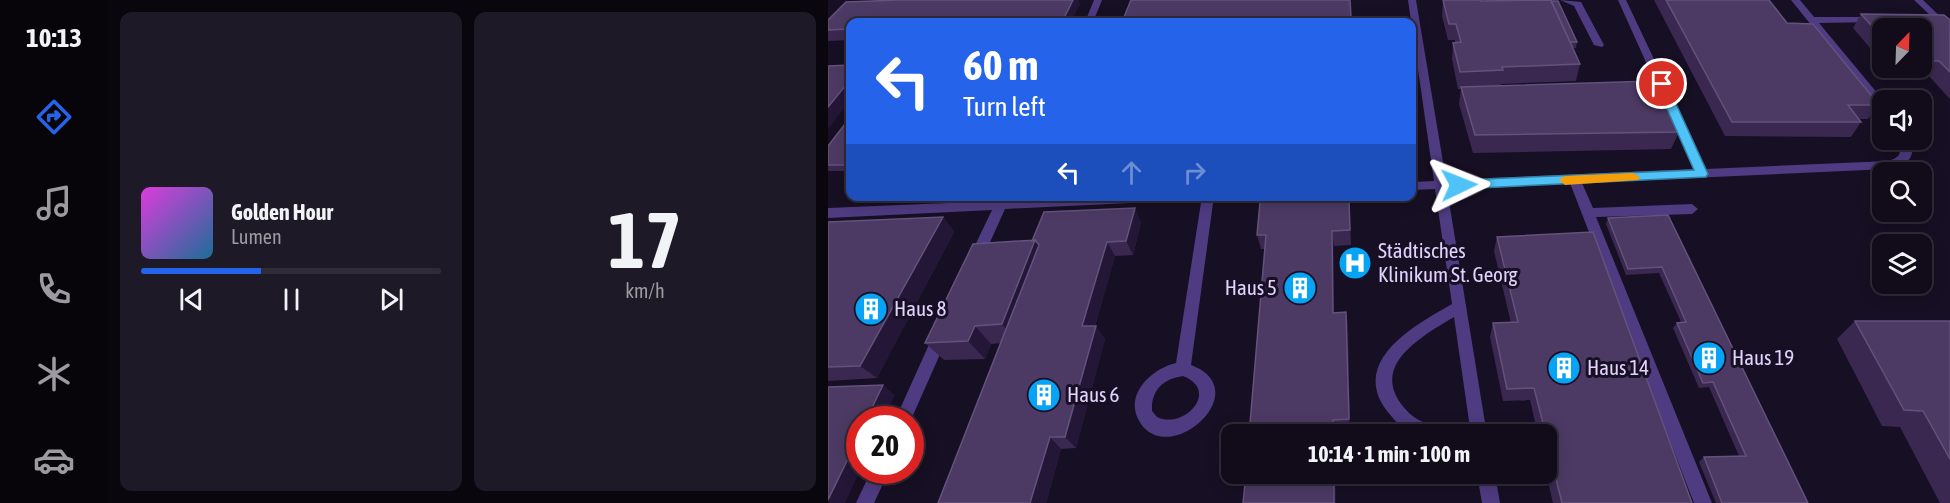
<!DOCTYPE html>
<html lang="en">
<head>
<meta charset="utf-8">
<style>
  body { margin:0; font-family:"Asap Condensed",sans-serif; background:#1e1927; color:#f1f3f6; height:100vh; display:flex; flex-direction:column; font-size:22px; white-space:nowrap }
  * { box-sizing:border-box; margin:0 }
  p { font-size:20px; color:#9c9ba2 }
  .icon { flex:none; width:33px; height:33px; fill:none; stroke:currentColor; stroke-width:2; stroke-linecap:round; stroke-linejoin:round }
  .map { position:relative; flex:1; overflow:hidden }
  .side { display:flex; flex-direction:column; gap:12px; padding:12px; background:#09060e; width:720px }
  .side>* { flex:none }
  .top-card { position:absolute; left:18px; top:18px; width:570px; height:183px; border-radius:12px; box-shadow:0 3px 15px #0003,0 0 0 2px #302b39; background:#2563eb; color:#fff; overflow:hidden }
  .needle { width:39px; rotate:23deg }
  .fabs { position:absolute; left:1044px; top:18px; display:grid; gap:12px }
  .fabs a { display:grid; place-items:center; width:60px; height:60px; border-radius:12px; background:#110b1a; box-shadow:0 3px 15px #0003,0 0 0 2px #302b39; font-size:30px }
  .speed { position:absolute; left:18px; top:406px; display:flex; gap:12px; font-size:30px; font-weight:700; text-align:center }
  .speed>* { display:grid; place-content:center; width:78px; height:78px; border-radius:50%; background:#110b1a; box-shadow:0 3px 15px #0003,0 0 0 2px #302b39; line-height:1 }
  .speed .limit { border:9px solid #d22; background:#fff; color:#111 }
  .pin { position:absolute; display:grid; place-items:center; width:51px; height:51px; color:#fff; margin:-26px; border:3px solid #fff; border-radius:50%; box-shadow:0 2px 6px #0007 }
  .me { position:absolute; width:66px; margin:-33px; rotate:88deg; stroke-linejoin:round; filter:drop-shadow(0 0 4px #0008) }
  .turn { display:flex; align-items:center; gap:21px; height:126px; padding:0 18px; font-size:27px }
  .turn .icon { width:78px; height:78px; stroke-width:2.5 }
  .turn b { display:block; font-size:42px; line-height:51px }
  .lanes { display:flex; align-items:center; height:57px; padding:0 18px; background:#0003; justify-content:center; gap:30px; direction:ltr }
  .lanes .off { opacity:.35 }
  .side .tile { flex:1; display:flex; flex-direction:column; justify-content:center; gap:9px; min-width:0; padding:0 21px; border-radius:12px; background:#1e1927 }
  .side .dial { align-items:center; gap:0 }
  .dial b { font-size:78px; line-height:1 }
  .song { display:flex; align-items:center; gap:18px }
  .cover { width:72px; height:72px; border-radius:9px; background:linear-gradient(135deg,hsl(300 70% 55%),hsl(200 70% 35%)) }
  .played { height:6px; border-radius:3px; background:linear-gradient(90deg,#2563eb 40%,#302b39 40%) }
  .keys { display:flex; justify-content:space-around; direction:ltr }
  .side .tiles { flex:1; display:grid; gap:12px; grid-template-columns:repeat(2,1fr) }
  .trip { position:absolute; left:393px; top:424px; width:336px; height:60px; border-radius:12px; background:#110b1a; box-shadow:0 3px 15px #0003,0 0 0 2px #302b39; font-weight:700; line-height:60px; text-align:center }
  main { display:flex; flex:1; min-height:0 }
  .dock { display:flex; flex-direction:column; width:108px; justify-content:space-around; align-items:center; background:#07040a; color:#9c9ba2 }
  .dock .icon { width:42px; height:42px }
  .dock .current { color:#2563eb }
  .dock b { font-size:27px; color:#f1f3f6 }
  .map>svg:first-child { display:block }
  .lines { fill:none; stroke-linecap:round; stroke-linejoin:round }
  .service { fill:#4f3b81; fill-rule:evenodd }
  .wall { fill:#3a2851 }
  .shaded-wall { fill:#241637 }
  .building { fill:#4c3a64; stroke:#63527c; stroke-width:1.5 }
  .route { fill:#4fc3f7; stroke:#337fa1; stroke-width:1.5 }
  .slow { fill:#f59e0b }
  .labels { text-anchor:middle; stroke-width:6; stroke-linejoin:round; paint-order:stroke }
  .poi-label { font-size:21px; fill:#e2d2fe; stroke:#170f23; text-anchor:start }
</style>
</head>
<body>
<main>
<nav class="dock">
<b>10:13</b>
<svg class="icon current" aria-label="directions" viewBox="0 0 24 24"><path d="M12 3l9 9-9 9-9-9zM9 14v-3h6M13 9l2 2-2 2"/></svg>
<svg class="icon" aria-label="music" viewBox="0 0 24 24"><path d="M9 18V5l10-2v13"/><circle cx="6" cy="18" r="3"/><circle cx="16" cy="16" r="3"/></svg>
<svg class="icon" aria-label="phone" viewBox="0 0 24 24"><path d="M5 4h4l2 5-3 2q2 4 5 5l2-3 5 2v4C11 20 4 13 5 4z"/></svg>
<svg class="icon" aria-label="climate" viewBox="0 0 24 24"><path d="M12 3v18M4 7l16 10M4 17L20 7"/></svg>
<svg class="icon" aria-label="car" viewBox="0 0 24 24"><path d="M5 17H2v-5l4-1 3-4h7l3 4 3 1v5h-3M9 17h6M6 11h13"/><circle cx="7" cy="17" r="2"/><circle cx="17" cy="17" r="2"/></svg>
</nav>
<section class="side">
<div class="tiles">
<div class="tile">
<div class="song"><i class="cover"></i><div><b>Golden Hour</b><p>Lumen</p></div></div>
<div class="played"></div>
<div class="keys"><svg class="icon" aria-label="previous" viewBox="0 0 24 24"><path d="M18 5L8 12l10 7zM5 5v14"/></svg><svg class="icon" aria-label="pause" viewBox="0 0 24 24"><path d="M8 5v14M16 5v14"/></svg><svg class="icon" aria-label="next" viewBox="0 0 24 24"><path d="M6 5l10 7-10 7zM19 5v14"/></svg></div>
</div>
<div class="tile dial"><b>17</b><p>km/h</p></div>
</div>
</section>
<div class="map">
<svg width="1122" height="503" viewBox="0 0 1122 503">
  <rect width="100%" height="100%" fill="#170f23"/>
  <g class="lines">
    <path class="service" d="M 266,0 L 274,0 L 265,22 L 257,22 Z
      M 580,0 L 588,0 L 618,180 L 866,169 L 790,0 L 798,0 L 878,169 L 1060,161 C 1074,157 1072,153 1073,140 L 1084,140 C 1086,162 1080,163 1060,169 L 754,183 L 765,208 L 864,204 L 870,209 L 864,214 L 768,217 L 884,503 L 866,503 L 742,183 L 619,189 L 659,435 L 643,435 L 626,317 C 589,339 537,369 581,413 C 590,422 606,424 610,435 C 581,435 578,434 559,411 C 521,361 587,325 624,304 L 607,189 L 584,190 L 584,182 L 606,181 Z
      M 732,0 L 753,2 L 776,45 L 774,47 L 766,45 L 746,6 Z
      M 963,0 L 972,0 L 986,17 L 1050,17 L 1050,21 L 1047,22 L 991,23 L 1055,100 L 1054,109 L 1050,108 Z
      M 1086,0 L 1095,0 L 1122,26 L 1122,34 Z
      M 257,196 L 370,196 L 364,200 L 177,209 L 154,260 L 152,264 L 142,264 L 140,260 L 164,210 L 0,218 L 0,208 L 168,201 L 174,197 L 180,200 Z
      M 374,196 L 386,196 L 363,365 C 429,390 343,467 313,424 C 294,397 322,369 348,363 ZM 355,376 C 393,391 355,430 329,417 L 324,411 C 323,390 335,379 355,376 Z
      M 113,328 L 118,329 L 121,334 L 82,422 L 82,420 L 67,420 L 108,329 Z
      M 43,471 L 61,471 L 46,503 L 28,503 Z
      M 649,474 L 667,474 L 672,503 L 654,503 Z"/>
  </g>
  <path class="wall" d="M 70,0 L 250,0 L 252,5 L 22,22 L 22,40 L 0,41 L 0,20 Z
    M 522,0 L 523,22 L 294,22 Z
    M 615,0 L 653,1 L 666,0 L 723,0 L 749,42 L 748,48 L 745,48 L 752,64 L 748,81 L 673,84 L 673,86 L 851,132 L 843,149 L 645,153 L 631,104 L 633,89 L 630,89 L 624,59 L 625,43 L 627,43 L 627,40 L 620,40 L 614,16 Z
    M 826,0 L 941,0 L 959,23 L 1051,105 L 1040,119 L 1031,119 L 1033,122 L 1023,137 L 897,136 Z
    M 1033,14 L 1122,20 L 1122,99 L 1100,75 L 1066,75 L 1060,68 L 1094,68 L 1094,28 L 1054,28 L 1054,62 L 1025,28 Z
    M 22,124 L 22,171 L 0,171 L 0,146 Z
    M 521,199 L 523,245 L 506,246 L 506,313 L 518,312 L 520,326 L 522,431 L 507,432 L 507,435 L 421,435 L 437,249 L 433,249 L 429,235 Z
    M 840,215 L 980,503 L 888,503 L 871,462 L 876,457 L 911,456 L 881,387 L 871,388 L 845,328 L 849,323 L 853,322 L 831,273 L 798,275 L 778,224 L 780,218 Z
    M 115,217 L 126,232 L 49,378 L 0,381 L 0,222 Z
    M 313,222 L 305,255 L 287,256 L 267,326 L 277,339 L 248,448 L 233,449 L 218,503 L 173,343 L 163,344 L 157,359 L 116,360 L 97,343 L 204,241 Z
    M 669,237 L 864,503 L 725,503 L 718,473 L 718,435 L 710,435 L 702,400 L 675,401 L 662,337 L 665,323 L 683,323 L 666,251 Z
    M 1027,321 L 1122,321 L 1122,503 L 1112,503 L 1072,427 L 1054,426 L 1009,339 Z"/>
  <path class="shaded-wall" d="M 245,0 L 250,0 L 252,5 L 243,22 L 234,22 Z
    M 22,80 L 22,101 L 0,129 L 0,107 Z
    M 307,208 L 313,222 L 305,255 L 298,241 Z
    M 115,217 L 126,232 L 49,378 L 32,366 Z
    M 504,231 L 506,246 L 506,326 L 505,313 Z
    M 207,240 L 220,260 L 189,342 L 174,324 Z
    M 279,242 L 287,256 L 263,339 L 254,326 Z
    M 518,312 L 520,326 L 522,431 L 521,419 Z
    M 147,326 L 163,344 L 157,359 L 140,341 Z
    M 268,326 L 277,339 L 248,448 L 237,437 Z
    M 55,385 L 67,395 L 55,420 L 38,420 Z
    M 32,434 L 32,471 L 17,503 L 1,503 L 0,500 Z
    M 222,437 L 233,449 L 218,503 L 202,503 Z
    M 506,474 L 508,474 L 508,503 L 506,503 Z"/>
  <path class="building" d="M 70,0 L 245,0 L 234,22 L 22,22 L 22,29 L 0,30 L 0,20 L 18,2 Z
    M 303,0 L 522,0 L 523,17 L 349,22 L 294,22 Z
    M 615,0 L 652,0 L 653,1 L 723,0 L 752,64 L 674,67 L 675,70 L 632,72 L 625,43 L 633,42 L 628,24 L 621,24 Z
    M 838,0 L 941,0 L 959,23 L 985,24 L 1051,105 L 1020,105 L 1033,122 L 904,122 Z
    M 723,1 L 730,1 L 749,42 L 742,42 Z
    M 1033,14 L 1116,15 L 1122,20 L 1122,72 L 1111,61 L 1094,61 L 1094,28 L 1054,28 L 1054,37 Z
    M 22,65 L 22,80 L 0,107 L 0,66 Z
    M 825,81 L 851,132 L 647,135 L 633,87 Z
    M 17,124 L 22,124 L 22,165 L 0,165 L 0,146 Z
    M 521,199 L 522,230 L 504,231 L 505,313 L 518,312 L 521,419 L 505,420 L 506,435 L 421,435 L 438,235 L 429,235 L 432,202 Z
    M 307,208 L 298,241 L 279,242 L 254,326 L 268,326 L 237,437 L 222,437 L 202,503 L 110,503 L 211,245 L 207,240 L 204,241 L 216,212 Z
    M 840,215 L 980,503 L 894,503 L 876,457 L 918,456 L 885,382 L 875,383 L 849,323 L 858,322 L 834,267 L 800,269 L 780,218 Z
    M 115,217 L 32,366 L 0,367 L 0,222 Z
    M 765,232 L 864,503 L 734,503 L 718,439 L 718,435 L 706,388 L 679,389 L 665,323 L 690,322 L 669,237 Z
    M 207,240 L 174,324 L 147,326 L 140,341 L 97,343 L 145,244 Z
    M 1027,321 L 1122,321 L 1122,459 L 1095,411 L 1076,410 Z
    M 55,385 L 38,420 L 32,420 L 32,434 L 0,500 L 0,387 Z
    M 418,474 L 506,474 L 506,503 L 415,503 Z"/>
  <path class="route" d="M 834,81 L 839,84 L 880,174 L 878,177 L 631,189 L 624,185 L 631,180 L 866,170 L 828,84 Z"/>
  <path class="slow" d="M 805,173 L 812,177 L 810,180 L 737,185 L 731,180 L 737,176 Z"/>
  <defs>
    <symbol id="hospital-disc" viewBox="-11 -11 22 22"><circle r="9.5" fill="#07a3f5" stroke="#170f23"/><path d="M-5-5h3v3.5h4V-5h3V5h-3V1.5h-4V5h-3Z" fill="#fff"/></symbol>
    <symbol id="building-disc" viewBox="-11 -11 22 22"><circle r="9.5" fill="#07a3f5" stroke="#170f23"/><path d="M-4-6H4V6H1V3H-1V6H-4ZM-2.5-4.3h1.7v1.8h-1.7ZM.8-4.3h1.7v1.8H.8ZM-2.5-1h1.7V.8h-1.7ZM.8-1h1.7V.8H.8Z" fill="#fff"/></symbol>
  </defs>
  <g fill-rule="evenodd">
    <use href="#hospital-disc" x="508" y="244" width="38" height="38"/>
    <use href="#building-disc" x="453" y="269" width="38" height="38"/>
    <use href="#building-disc" x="24" y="290" width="38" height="38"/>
    <use href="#building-disc" x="862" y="339" width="38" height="38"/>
    <use href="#building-disc" x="717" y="349" width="38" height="38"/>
    <use href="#building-disc" x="197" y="376" width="38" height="38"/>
  </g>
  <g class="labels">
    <g class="poi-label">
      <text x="550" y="258">Städtisches<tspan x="550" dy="24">Klinikum St. Georg</tspan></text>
      <text x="449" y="295" text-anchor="end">Haus 5</text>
      <text x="66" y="316">Haus 8</text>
      <text x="904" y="365">Haus 19</text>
      <text x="759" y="375">Haus 14</text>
      <text x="239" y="402">Haus 6</text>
    </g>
  </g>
</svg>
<div class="fabs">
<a><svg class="needle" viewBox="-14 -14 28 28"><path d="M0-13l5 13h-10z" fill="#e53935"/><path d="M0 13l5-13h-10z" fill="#9c9ba2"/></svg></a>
<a><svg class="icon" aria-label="sound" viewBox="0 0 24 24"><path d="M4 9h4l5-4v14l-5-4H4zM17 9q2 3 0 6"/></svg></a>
<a><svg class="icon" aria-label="search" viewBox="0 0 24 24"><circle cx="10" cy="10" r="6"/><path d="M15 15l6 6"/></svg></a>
<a><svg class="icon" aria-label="layers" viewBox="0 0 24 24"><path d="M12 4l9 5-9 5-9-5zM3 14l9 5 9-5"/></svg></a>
</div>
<div class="speed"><div class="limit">20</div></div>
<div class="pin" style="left:834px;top:84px;background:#d93025"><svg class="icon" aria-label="arrive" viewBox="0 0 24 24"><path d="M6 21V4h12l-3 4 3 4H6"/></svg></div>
<svg class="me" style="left:631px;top:185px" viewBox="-20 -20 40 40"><path d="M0-17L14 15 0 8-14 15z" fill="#4fc3f7" stroke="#fff" stroke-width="4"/></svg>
<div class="trip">10:14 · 1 min · 100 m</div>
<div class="top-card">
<div class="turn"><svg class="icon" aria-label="left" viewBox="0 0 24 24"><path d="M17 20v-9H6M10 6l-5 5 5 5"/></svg><div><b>60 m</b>Turn left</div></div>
<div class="lanes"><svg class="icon" aria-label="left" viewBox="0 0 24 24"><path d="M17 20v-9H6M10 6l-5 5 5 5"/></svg><svg class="icon off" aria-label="ahead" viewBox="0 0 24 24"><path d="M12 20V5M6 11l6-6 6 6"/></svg><svg class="icon off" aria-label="right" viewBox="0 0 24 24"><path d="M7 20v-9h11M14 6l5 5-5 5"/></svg></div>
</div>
</div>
</main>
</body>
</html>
